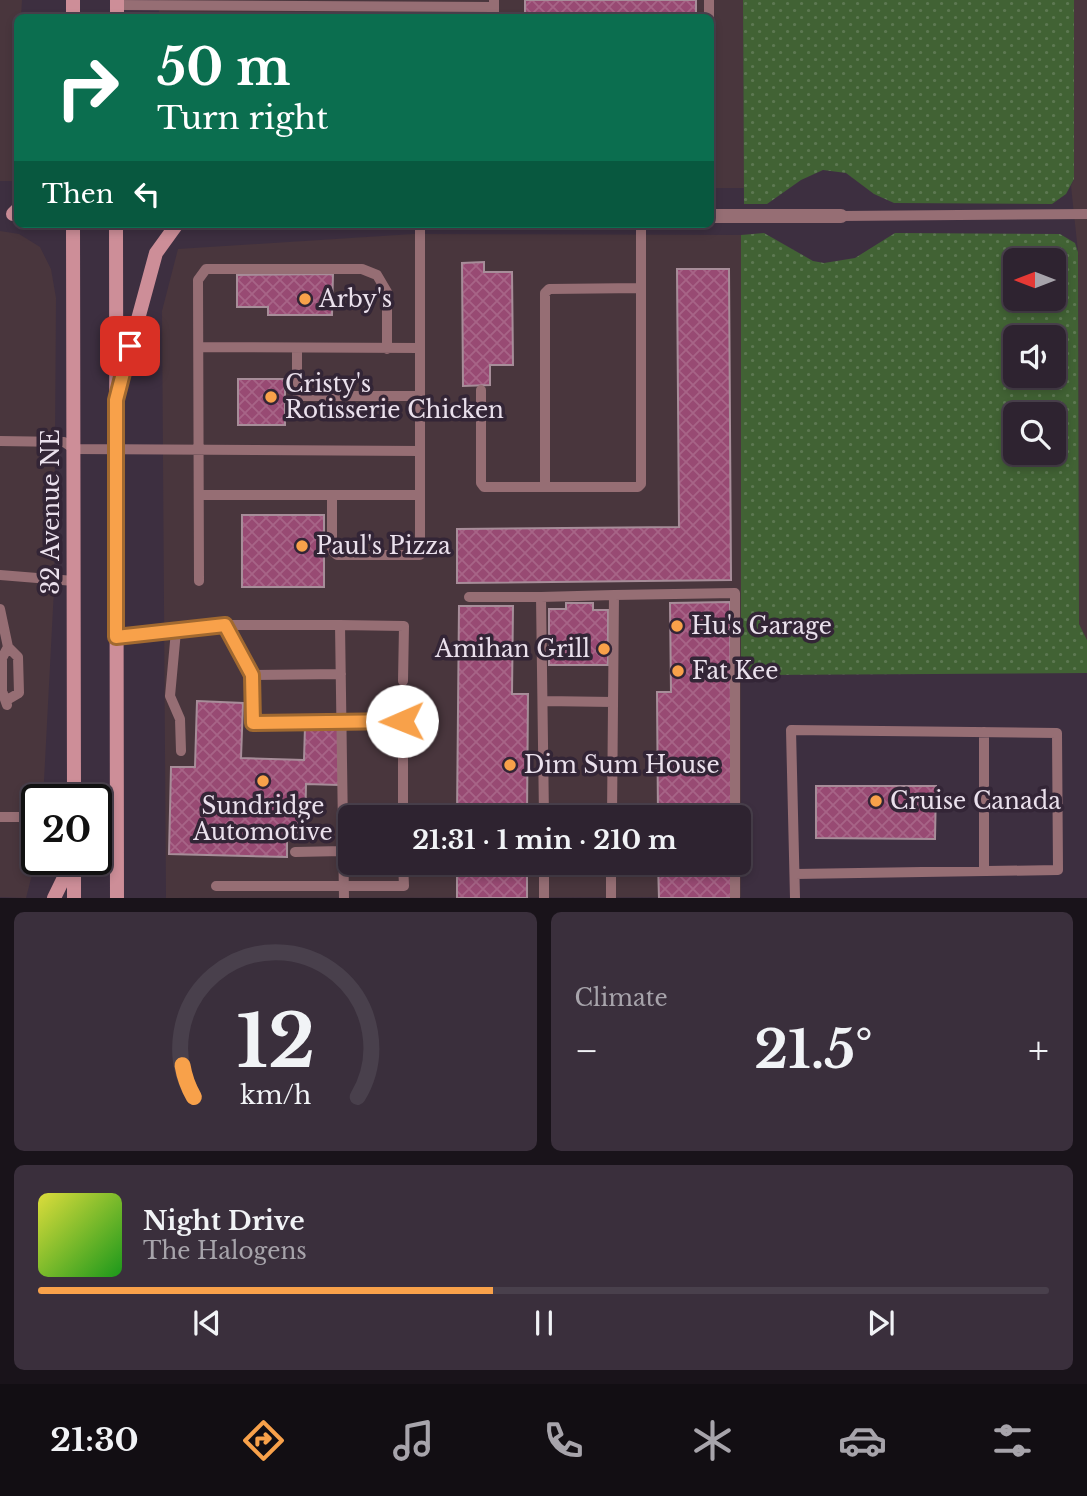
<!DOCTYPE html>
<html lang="en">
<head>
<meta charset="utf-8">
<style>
  body { margin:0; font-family:"Libre Baskerville",serif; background:#3a2f3c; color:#f1f3f6; height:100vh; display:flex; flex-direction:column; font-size:26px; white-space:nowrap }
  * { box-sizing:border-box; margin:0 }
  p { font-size:23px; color:#a7a4ab }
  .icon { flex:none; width:38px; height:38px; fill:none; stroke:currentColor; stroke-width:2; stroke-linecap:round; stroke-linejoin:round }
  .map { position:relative; height:898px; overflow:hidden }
  .side { display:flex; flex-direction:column; gap:14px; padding:14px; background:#19131a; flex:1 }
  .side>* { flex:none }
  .guide { position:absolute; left:14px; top:14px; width:700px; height:214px; border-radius:10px; box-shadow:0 4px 10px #0003,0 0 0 2px #49404c; background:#0b6e4f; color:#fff; overflow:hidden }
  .needle { width:46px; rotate:270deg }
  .controls { position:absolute; left:1003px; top:248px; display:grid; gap:14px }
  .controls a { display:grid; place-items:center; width:63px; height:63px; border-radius:10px; background:#2e2330; box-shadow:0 4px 10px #0003,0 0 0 2px #49404c; font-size:35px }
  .speed { position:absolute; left:21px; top:784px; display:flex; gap:14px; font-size:35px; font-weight:700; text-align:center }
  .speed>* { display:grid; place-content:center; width:91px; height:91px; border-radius:50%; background:#2e2330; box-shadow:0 4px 10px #0003,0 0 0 2px #49404c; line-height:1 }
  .speed .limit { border:4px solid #111; border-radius:10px; background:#fff; color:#111 }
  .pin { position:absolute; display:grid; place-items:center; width:60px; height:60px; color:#fff; margin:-30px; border-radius:14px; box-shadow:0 4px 10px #0006 }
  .me { position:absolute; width:77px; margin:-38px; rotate:269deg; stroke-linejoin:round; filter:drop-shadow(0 0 5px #0008) }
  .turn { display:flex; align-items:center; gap:24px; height:147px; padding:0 28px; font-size:32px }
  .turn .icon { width:91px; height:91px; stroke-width:2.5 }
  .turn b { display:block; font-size:49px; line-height:60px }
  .then { display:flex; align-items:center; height:66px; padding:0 28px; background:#0003; gap:14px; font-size:26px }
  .big { font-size:52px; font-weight:800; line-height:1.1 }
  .side .card { flex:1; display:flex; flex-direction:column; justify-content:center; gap:10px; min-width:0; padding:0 24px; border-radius:10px; background:#3a2f3c }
  .side .dial { align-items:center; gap:0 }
  .dial svg { height:182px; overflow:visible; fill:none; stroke:#49404c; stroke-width:7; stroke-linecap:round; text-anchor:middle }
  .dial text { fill:#f1f3f6; stroke:none }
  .song { display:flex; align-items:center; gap:21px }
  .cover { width:84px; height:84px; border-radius:10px; background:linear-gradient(135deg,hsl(60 70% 55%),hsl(120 70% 35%)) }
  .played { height:7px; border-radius:4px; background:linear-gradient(90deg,#f8a14a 45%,#49404c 45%) }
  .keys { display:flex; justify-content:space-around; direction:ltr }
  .heat { display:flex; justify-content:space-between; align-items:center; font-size:38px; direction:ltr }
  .side .tiles { flex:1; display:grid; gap:14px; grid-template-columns:1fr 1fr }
  .card:last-child { grid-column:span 2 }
  .trip { position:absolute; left:338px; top:805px; width:413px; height:70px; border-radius:10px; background:#2e2330; box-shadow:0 4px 10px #0003,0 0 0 2px #49404c; font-weight:800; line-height:70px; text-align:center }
  .menu { display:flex; height:112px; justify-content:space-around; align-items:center; background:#120e13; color:#a7a4ab }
  .menu .icon { width:49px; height:49px }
  .menu .on { color:#f8a14a }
  .menu b { font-size:32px; color:#f1f3f6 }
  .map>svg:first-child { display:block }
  .commercial { fill:#49363d; fill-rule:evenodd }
  .grass { fill:url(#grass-dots); fill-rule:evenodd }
  .building { fill:url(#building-cross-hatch); stroke:#a78d99; stroke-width:2 }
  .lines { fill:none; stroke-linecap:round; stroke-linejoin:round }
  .lane { stroke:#966e74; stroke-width:10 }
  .street { stroke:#966e74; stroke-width:14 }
  .secondary { stroke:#cd8e98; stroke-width:14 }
  .route-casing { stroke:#a16930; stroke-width:18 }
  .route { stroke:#f8a14a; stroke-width:12 }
  .poi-dot { fill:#f8a14a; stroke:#332536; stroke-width:2.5 }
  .labels { text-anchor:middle; stroke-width:7; stroke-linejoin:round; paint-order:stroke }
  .poi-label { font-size:23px; fill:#eae0ec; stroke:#332536; text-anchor:start }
  .street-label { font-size:23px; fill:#eae0ec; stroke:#332536 }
</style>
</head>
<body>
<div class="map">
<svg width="1087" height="898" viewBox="0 0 1087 898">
  <defs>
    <pattern id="grass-dots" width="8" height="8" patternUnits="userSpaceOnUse" patternTransform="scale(1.75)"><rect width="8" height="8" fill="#416234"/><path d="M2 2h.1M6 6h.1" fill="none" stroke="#5d7852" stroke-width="1.8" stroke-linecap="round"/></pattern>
    <pattern id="building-cross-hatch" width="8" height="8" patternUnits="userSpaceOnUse" patternTransform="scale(1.75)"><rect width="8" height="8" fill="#984a73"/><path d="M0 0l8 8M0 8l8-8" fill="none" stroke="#a76487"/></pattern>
  </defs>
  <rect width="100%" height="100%" fill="#3d2f40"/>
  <path class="commercial" d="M 0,0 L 22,0 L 21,17 L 18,18 L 12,181 L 0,181 Z
    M 159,0 L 743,0 L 744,188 L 711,188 L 710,18 L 159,18 Z
    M 1074,0 L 1087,0 L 1087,640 L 1079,624 L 1078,252 L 1071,186 L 1074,179 Z
    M 0,231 L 19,234 L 40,247 L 51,269 L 56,298 L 54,589 L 43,800 L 37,800 L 37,855 L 26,898 L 0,897 Z
    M 413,234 L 741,235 L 741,897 L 166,898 L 162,311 L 178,249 ZM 350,817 L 738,817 L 738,863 L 350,863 Z"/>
  <path class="grass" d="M 743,0 L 1074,0 L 1074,179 L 1066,194 L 1052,204 L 894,203 L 874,194 L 846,173 L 823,170 L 801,180 L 767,204 L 744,204 Z
    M 764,233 L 813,261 L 824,263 L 855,258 L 895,233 L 1060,234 L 1075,243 L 1078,252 L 1079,624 L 1087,640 L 1087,673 L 741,675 L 741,235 ZM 1015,261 L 1054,261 L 1054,299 L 1015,299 ZM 1015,338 L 1054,338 L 1054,376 L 1015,376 ZM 1015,415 L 1054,415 L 1054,453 L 1015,453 Z"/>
  <path class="building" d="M 525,0 L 696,0 L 696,18 L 525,18 Z
    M 484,262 L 484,272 L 512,272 L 513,365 L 490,365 L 490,385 L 463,386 L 462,263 Z
    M 677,269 L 729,269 L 731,580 L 457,583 L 457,529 L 679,527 Z
    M 333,274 L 332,315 L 268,315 L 268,307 L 237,307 L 237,275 Z
    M 238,379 L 285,379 L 285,425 L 238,425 Z
    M 242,515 L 324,515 L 324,587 L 242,587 Z
    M 730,602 L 732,817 L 658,817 L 657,692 L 671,692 L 670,603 Z
    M 566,603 L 593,603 L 593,610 L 608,610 L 608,665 L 549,665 L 549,609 L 566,609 Z
    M 459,606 L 513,606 L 512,694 L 528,694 L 527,817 L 457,817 Z
    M 197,701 L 243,703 L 241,758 L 304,760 L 305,726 L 341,727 L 339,785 L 306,784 L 305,833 L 287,832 L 287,857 L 169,854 L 171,767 L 195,767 Z
    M 816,786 L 936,786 L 935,839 L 816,838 Z
    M 457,863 L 527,863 L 527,898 L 457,898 Z
    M 658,863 L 732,863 L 732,898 L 659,898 Z"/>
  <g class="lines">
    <path class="lane" d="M 117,5 L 494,7
      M 494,18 L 494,0
      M 709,18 L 709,0
      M 841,216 L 1087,214
      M 199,347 L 420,348
      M 297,348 L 297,393 L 300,396 L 420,396
      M 481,390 L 481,483 L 484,487 L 638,487 L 641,484 L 641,224
      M 0,441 L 64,442 L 74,449 L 420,451 L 420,224
      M 545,487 L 545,293 L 549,289 L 641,288
      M 199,495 L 420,495 L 420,451
      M 332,495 L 332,550 L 337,555 L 420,555 L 420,495
      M 0,575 L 74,581
      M 199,581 L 198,280 L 206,269 L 362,269 L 377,275 L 387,292 L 387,349
      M 469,597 L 541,597 L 544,817
      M 541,597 L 614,595
      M 0,609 L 8,647 L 2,658 L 2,691 L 7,705
      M 225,625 L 252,675 L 341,674
      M 340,625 L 404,626 L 403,681
      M 176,631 L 170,696 L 180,719 L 181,751
      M 116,637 L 225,625 L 340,625 L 344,898
      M 252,675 L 253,723 L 403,721 L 403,817
      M 7,700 L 19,693 L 18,657 L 8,647
      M 544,701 L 613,702
      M 984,732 L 984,871
      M 0,817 L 37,817
      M 612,817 L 614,595 L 735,593 L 735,817
      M 295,852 L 343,851
      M 544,863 L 544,898
      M 735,863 L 735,898
      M 795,874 L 1058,870 L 1057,733 L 791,730 L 795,898
      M 216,886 L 404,886 L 403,863
      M 611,898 L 611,863"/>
    <path class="street" d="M 710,216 L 841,216"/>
    <path class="secondary" d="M 73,0 L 73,18
      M 117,18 L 117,0
      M 13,214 L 18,209
      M 73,224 L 74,800
      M 116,224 L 117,898
      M 122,378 L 156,253 L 177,224
      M 74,861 L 74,898
      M 54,898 L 73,859"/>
  </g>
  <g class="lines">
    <defs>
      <path id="route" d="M 130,346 L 116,400 L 116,637 L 225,625 L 252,675 L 253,723 L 402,721"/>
    </defs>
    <use href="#route" class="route-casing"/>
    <use href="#route" class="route"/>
  </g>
  <g class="poi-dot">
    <circle cx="305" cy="299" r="7"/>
    <circle cx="271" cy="397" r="7"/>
    <circle cx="302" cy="546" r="7"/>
    <circle cx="677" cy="626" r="7"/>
    <circle cx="604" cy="649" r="7"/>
    <circle cx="678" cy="671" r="7"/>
    <circle cx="510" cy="765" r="7"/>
    <circle cx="263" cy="781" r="7"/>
    <circle cx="876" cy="801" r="7"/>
  </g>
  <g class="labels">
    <g class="poi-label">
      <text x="319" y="307">Arby's</text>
      <text x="285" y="392">Cristy's<tspan x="285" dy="26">Rotisserie Chicken</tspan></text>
      <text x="316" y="554">Paul's Pizza</text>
      <text x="691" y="634">Hu's Garage</text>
      <text x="590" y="657" text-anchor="end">Amihan Grill</text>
      <text x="692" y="679">Fat Kee</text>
      <text x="524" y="773">Dim Sum House</text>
      <text x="890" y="809">Cruise Canada</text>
      <text x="263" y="814" text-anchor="middle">Sundridge<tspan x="263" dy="26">Automotive</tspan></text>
    </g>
    <g class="street-label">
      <text transform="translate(51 512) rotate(-90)" y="8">32 Avenue NE</text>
    </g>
  </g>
</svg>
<div class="controls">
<a><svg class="needle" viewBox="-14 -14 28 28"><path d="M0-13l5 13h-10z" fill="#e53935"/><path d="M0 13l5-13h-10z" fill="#a7a4ab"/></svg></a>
<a><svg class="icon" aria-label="sound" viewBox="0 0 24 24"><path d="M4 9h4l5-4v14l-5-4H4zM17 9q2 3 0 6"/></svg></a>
<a><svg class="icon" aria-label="search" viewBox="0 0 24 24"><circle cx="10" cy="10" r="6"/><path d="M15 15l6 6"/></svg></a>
</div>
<div class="speed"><div class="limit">20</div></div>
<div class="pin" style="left:130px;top:346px;background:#d93025"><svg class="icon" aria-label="arrive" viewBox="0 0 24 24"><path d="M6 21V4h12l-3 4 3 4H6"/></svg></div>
<svg class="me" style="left:402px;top:721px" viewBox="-20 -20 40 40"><circle r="19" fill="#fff"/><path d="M0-13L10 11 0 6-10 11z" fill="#f8a14a"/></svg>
<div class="trip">21:31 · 1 min · 210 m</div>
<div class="guide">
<div class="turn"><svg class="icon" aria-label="right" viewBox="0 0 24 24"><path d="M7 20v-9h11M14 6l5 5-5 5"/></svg><div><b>50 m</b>Turn right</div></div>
<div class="then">Then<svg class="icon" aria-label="left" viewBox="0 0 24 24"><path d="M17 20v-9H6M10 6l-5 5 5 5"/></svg></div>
</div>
</div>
<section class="side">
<div class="tiles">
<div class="card dial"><svg viewBox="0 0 100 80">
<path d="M14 69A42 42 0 1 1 86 69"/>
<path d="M14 69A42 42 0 0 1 9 55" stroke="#f8a14a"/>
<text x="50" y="56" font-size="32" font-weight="700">12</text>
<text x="50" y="72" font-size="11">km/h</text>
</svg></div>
<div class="card"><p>Climate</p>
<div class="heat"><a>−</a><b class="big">21.5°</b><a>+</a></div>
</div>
<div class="card">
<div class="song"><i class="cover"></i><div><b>Night Drive</b><p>The Halogens</p></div></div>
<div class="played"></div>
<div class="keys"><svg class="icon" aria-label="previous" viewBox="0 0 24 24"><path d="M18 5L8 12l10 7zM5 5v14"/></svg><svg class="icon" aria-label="pause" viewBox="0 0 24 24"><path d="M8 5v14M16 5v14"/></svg><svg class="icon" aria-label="next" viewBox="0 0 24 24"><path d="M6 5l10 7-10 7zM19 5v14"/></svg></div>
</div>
</div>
</section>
<nav class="menu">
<b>21:30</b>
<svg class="icon on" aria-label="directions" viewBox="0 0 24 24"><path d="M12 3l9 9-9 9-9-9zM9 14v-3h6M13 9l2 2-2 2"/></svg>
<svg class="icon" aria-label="music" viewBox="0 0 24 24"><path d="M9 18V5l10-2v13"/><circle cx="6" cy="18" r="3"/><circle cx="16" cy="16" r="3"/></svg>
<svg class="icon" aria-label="phone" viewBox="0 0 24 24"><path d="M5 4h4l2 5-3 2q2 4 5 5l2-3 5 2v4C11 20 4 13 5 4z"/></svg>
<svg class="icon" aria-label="climate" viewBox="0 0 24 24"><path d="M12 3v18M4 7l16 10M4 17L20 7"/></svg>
<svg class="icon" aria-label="car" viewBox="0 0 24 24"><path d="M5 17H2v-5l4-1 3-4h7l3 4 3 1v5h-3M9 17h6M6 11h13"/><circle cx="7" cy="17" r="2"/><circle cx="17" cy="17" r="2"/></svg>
<svg class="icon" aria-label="filters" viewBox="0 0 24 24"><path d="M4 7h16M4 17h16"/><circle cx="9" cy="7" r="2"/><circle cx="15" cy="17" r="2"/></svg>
</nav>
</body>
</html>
